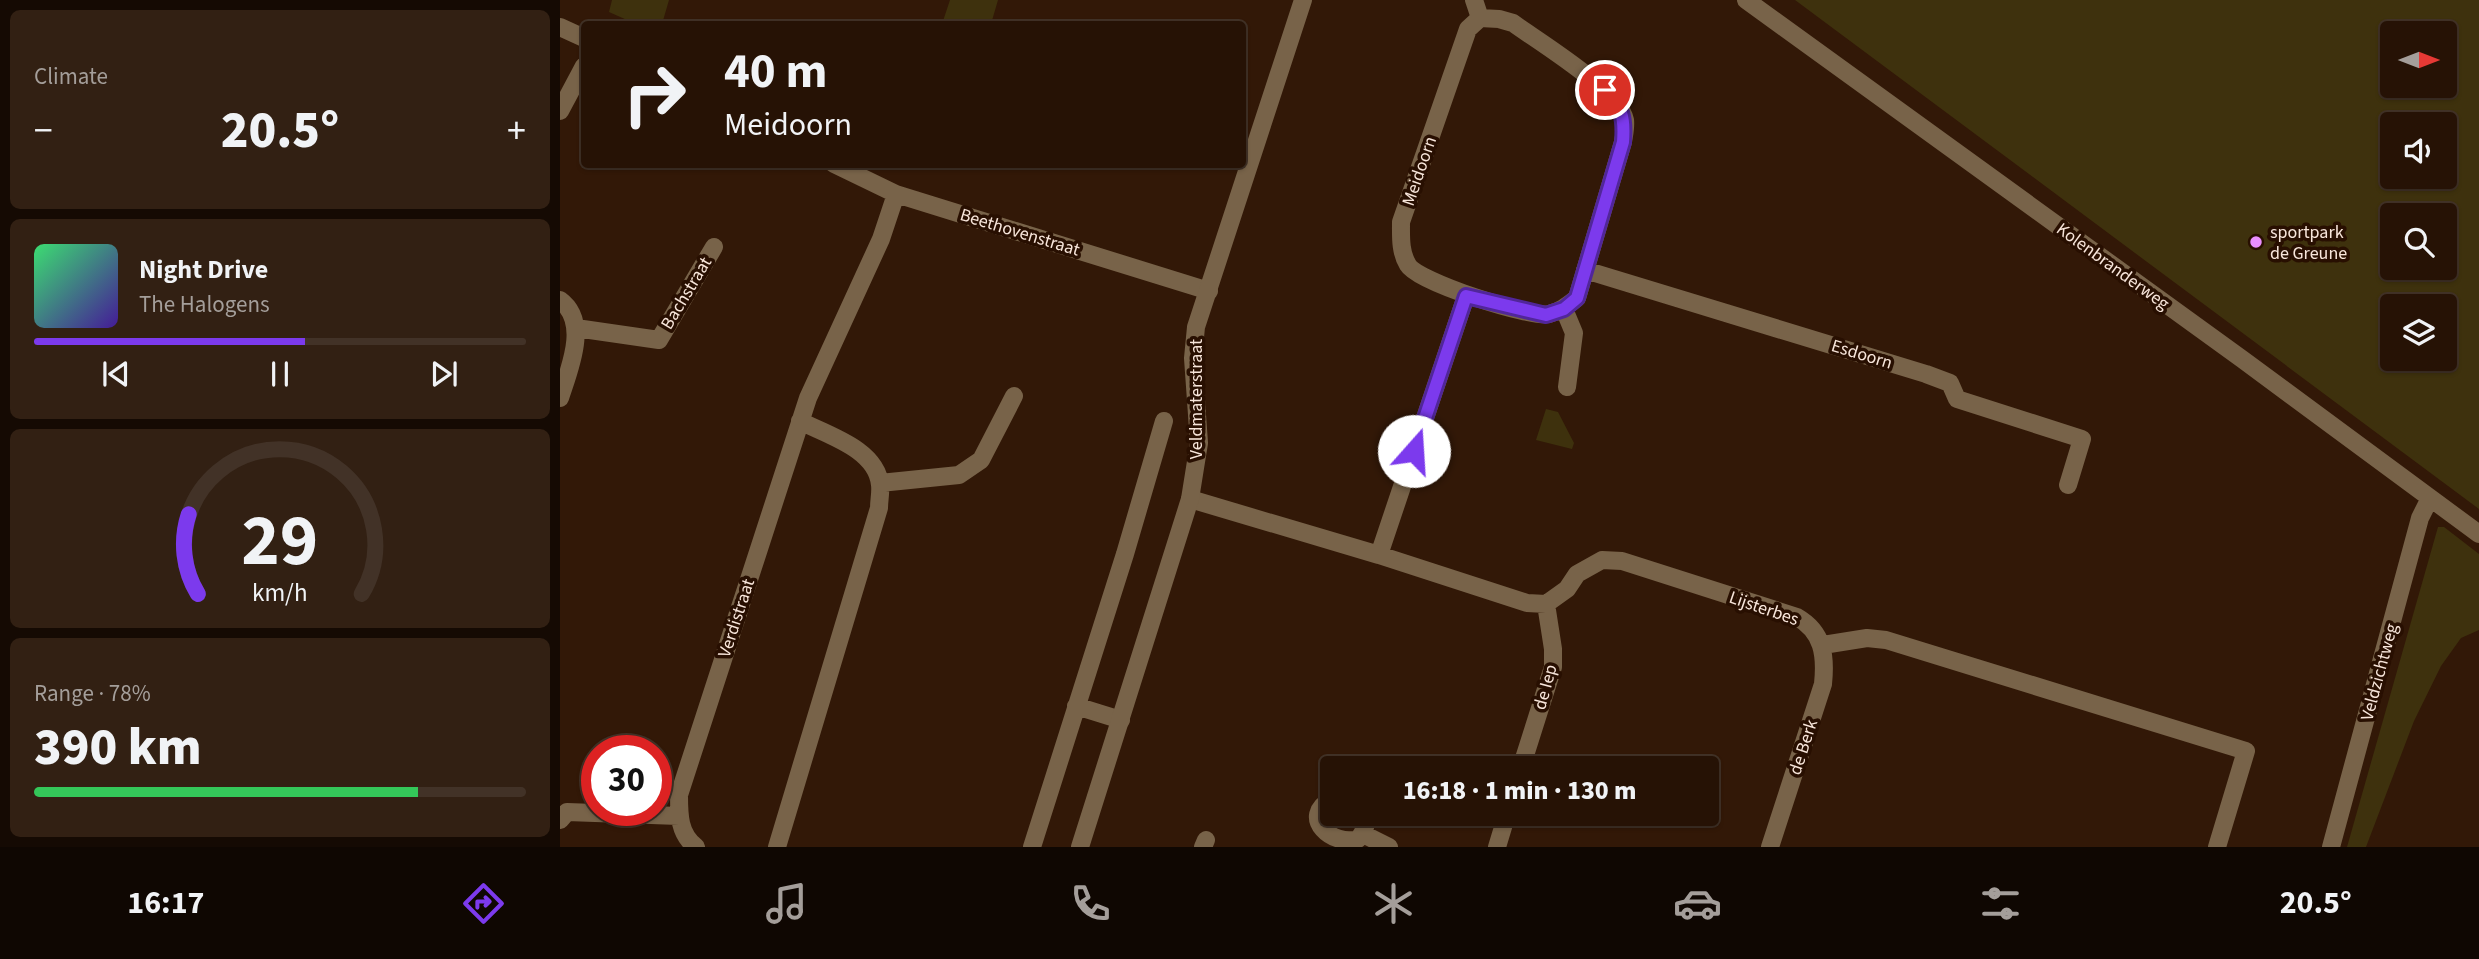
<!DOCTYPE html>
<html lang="en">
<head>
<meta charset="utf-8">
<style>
  body { margin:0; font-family:"Source Sans 3",sans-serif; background:#322013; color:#f1f3f6; height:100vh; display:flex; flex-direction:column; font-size:26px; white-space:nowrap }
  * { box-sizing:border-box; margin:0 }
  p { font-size:23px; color:#a49e9a }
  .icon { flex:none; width:38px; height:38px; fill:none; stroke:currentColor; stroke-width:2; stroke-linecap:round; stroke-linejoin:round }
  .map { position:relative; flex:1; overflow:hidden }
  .details { display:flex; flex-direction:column; gap:10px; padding:10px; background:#150a03; width:560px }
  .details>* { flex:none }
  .top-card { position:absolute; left:21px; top:21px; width:665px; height:147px; border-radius:7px; box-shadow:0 2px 5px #0004,0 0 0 2px #423227; background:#261205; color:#f1f3f6; overflow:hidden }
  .needle { width:46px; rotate:90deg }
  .tools { position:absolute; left:1820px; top:21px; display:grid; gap:14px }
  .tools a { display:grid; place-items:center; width:77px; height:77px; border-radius:7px; background:#261205; box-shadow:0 2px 5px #0004,0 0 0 2px #423227; font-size:35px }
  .speed { position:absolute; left:21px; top:735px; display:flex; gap:14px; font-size:35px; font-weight:700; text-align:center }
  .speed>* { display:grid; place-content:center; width:91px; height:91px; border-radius:50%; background:#261205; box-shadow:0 2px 5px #0004,0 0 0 2px #423227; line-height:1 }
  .speed .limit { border:10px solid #d22; background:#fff; color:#111 }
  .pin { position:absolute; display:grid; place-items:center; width:60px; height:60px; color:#fff; margin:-30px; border:4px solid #fff; border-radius:50%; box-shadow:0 2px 7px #0007 }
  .me { position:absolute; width:77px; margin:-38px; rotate:19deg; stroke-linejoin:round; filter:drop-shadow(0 0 5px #0008) }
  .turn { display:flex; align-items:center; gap:24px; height:147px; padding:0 28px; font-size:32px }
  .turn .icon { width:91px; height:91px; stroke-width:2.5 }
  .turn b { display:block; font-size:49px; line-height:60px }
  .big { font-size:52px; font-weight:800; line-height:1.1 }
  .details .card { flex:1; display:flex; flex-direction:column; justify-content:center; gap:10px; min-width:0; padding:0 24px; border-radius:10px; background:#322013 }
  .details .dial { align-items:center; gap:0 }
  .dial svg { height:182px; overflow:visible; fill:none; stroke:#423227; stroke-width:7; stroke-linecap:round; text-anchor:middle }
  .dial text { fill:#f1f3f6; stroke:none }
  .song { display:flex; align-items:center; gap:21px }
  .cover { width:84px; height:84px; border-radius:10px; background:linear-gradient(135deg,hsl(140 70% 55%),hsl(260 70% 35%)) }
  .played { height:7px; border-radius:4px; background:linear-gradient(90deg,#7c3aed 55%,#423227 55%) }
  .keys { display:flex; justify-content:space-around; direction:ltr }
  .heat { display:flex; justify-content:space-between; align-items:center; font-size:38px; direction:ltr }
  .charge { height:10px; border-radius:5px; background:linear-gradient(90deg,#34c759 78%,#423227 0) }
  .trip { position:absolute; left:760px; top:756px; width:399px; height:70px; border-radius:7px; background:#261205; box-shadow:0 2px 5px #0004,0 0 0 2px #423227; font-weight:800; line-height:70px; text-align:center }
  .menu { display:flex; height:112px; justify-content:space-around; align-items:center; background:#0f0702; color:#a49e9a }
  .menu .icon { width:49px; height:49px }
  .menu .active { color:#7c3aed }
  .menu b { font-size:32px; color:#f1f3f6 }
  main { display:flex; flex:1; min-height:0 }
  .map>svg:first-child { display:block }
  .green { fill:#3e310d; fill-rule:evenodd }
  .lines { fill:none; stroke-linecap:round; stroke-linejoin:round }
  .minor { stroke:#786349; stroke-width:18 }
  .tertiary { stroke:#786349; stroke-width:18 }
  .route-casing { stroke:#51269a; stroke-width:18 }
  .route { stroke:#7c3aed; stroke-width:12 }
  .poi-dot { fill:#e98efe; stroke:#280f01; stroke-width:2.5 }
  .labels { text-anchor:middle; stroke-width:7; stroke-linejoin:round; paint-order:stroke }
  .street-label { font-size:18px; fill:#f8e6db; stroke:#280f01 }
  .poi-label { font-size:18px; fill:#f8e6db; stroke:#280f01; text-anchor:start }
</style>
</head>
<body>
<main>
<section class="details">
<div class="card"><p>Climate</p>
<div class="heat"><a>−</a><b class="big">20.5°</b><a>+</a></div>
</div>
<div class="card">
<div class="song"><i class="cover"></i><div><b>Night Drive</b><p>The Halogens</p></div></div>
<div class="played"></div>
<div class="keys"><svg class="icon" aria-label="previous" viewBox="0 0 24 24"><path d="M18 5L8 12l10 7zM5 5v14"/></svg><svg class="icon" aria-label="pause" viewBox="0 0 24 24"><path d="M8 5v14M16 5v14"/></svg><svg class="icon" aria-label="next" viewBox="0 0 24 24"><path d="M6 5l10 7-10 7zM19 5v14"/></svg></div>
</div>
<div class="card dial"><svg viewBox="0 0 100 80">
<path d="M14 69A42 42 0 1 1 86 69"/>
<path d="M14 69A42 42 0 0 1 10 34" stroke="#7c3aed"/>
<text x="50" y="56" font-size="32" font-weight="700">29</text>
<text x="50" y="72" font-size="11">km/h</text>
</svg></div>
<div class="card"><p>Range · 78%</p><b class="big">390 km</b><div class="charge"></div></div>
</section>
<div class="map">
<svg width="1919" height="847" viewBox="0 0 1919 847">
  <rect width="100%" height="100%" fill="#321807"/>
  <path class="green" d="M 52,0 L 109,0 L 102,24 L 76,24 L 49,12 Z
    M 390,0 L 438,0 L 431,24 L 382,24 Z
    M 1235,0 L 1919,0 L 1919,509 ZM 1885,33 L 1885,86 L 1832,86 L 1832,33 ZM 1832,124 L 1885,124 L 1885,177 L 1832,177 ZM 1885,215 L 1885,268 L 1832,268 L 1832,215 ZM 1832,306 L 1885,306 L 1885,359 L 1832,359 Z
    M 986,409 L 998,412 L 1014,443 L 1012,449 L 976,440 Z
    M 1878,527 L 1884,527 L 1919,554 L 1919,630 L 1901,638 L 1881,666 L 1854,721 L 1806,847 L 1787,847 Z"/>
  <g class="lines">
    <path class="minor" d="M 914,0 L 920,18
      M 1186,0 L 1682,359 L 1919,534
      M 920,18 L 939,19 L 953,23 C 979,42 1059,90 1065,120 C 1066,127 1064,135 1063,142 L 1017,298 C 1008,305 1001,311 989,314 C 970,318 858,282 848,265 C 840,252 841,237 841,222 L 908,29 Z
      M 0,27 L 24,38
      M 0,111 L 24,66
      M 274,164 L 336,194 L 649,291
      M 1025,270 L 1366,374 L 1390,383 L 1397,399 L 1522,439 L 1508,485
      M 0,300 C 30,322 9,370 0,398
      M 1004,309 L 1014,333 L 1007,387
      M 16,328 L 99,340 L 154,247
      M 320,483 L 399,475 L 421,460 L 454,396
      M 630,499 L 819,555 L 967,603 L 986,604 L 1007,589 L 1017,574 L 1042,560 L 1062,561 L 1237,617 C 1263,632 1266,655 1263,684 L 1210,847
      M 819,555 L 906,296
      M 1263,645 L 1307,638 L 1326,640 L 1686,751 L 1657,847
      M 516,706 L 561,720
      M 961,768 L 993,667 L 993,649 L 986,604
      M 772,799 C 738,817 773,847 798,839 C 805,832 807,823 805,814
      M 0,820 L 7,812 L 119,816
      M 803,834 L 829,847
      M 136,847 C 119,834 119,815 119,795 L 248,398 L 321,239 L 336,194
      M 217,847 L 319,508 C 319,500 321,492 320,485 C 317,449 267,435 240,421
      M 472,847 L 565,554 L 604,421
      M 643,847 L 646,840
      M 937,847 L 947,814
      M 1771,847 L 1860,518 L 1870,498"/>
    <path class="tertiary" d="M 520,847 L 630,499 L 639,443 L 633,358 L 636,327 L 743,0"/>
  </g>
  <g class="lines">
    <defs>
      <path id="route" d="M 854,451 L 906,296 L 986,315 L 1004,309 L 1017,298 L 1063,142 C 1065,116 1062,109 1045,90"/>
    </defs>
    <use href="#route" class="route-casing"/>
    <use href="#route" class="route"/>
  </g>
  <circle class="poi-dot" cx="1696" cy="242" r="7"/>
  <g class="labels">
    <g class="street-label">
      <text transform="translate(859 171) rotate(-71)" y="6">Meidoorn</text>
      <text transform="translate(460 232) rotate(17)" y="6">Beethovenstraat</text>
      <text transform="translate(1553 266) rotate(36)" y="6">Kolenbranderweg</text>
      <text transform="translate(126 293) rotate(-59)" y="6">Bachstraat</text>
      <text transform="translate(1302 354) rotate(17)" y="6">Esdoorn</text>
      <text transform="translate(636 399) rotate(-90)" y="6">Veldmaterstraat</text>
      <text transform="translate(1204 608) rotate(19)" y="6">Lijsterbes</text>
      <text transform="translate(176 618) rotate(-72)" y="6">Verdistraat</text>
      <text transform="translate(1819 672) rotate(-75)" y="6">Veldzichtweg</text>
      <text transform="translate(985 687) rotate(-75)" y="6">de Iep</text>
      <text transform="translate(1243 747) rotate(-72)" y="6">de Berk</text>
    </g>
    <g class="poi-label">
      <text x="1710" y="238">sportpark<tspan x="1710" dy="21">de Greune</tspan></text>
    </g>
  </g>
</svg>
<div class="tools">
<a><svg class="needle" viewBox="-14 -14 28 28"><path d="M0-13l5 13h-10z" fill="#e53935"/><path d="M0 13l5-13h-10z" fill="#a49e9a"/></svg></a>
<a><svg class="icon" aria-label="sound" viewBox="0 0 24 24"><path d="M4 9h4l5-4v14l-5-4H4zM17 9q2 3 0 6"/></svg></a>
<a><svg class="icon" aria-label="search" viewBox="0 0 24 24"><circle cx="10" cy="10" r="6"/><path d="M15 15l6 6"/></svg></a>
<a><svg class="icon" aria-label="layers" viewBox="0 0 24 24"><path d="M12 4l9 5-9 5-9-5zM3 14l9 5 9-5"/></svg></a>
</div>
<div class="speed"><div class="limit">30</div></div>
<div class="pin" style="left:1045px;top:90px;background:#d93025"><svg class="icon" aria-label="arrive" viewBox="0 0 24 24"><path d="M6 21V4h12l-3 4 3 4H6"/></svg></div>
<svg class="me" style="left:854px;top:451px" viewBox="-20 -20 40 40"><circle r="19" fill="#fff"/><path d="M0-13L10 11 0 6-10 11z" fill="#7c3aed"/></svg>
<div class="trip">16:18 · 1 min · 130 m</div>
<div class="top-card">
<div class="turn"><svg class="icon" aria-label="right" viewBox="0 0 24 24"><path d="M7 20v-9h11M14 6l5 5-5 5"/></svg><div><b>40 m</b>Meidoorn</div></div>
</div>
</div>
</main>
<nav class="menu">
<b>16:17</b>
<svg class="icon active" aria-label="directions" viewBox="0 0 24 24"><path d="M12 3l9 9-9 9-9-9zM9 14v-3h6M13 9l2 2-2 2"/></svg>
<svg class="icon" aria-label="music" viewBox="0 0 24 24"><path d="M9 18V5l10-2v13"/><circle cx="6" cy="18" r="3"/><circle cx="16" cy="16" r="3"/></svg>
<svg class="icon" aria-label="phone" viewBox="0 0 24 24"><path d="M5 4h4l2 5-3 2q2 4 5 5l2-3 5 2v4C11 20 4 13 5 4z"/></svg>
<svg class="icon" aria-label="climate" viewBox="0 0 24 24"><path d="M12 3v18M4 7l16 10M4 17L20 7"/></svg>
<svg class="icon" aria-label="car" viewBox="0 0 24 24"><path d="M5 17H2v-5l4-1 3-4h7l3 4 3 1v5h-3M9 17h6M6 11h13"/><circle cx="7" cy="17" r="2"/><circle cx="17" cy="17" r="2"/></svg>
<svg class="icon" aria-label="filters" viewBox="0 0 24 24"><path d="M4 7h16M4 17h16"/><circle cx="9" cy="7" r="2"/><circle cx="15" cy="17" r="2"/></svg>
<b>20.5°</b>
</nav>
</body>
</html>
